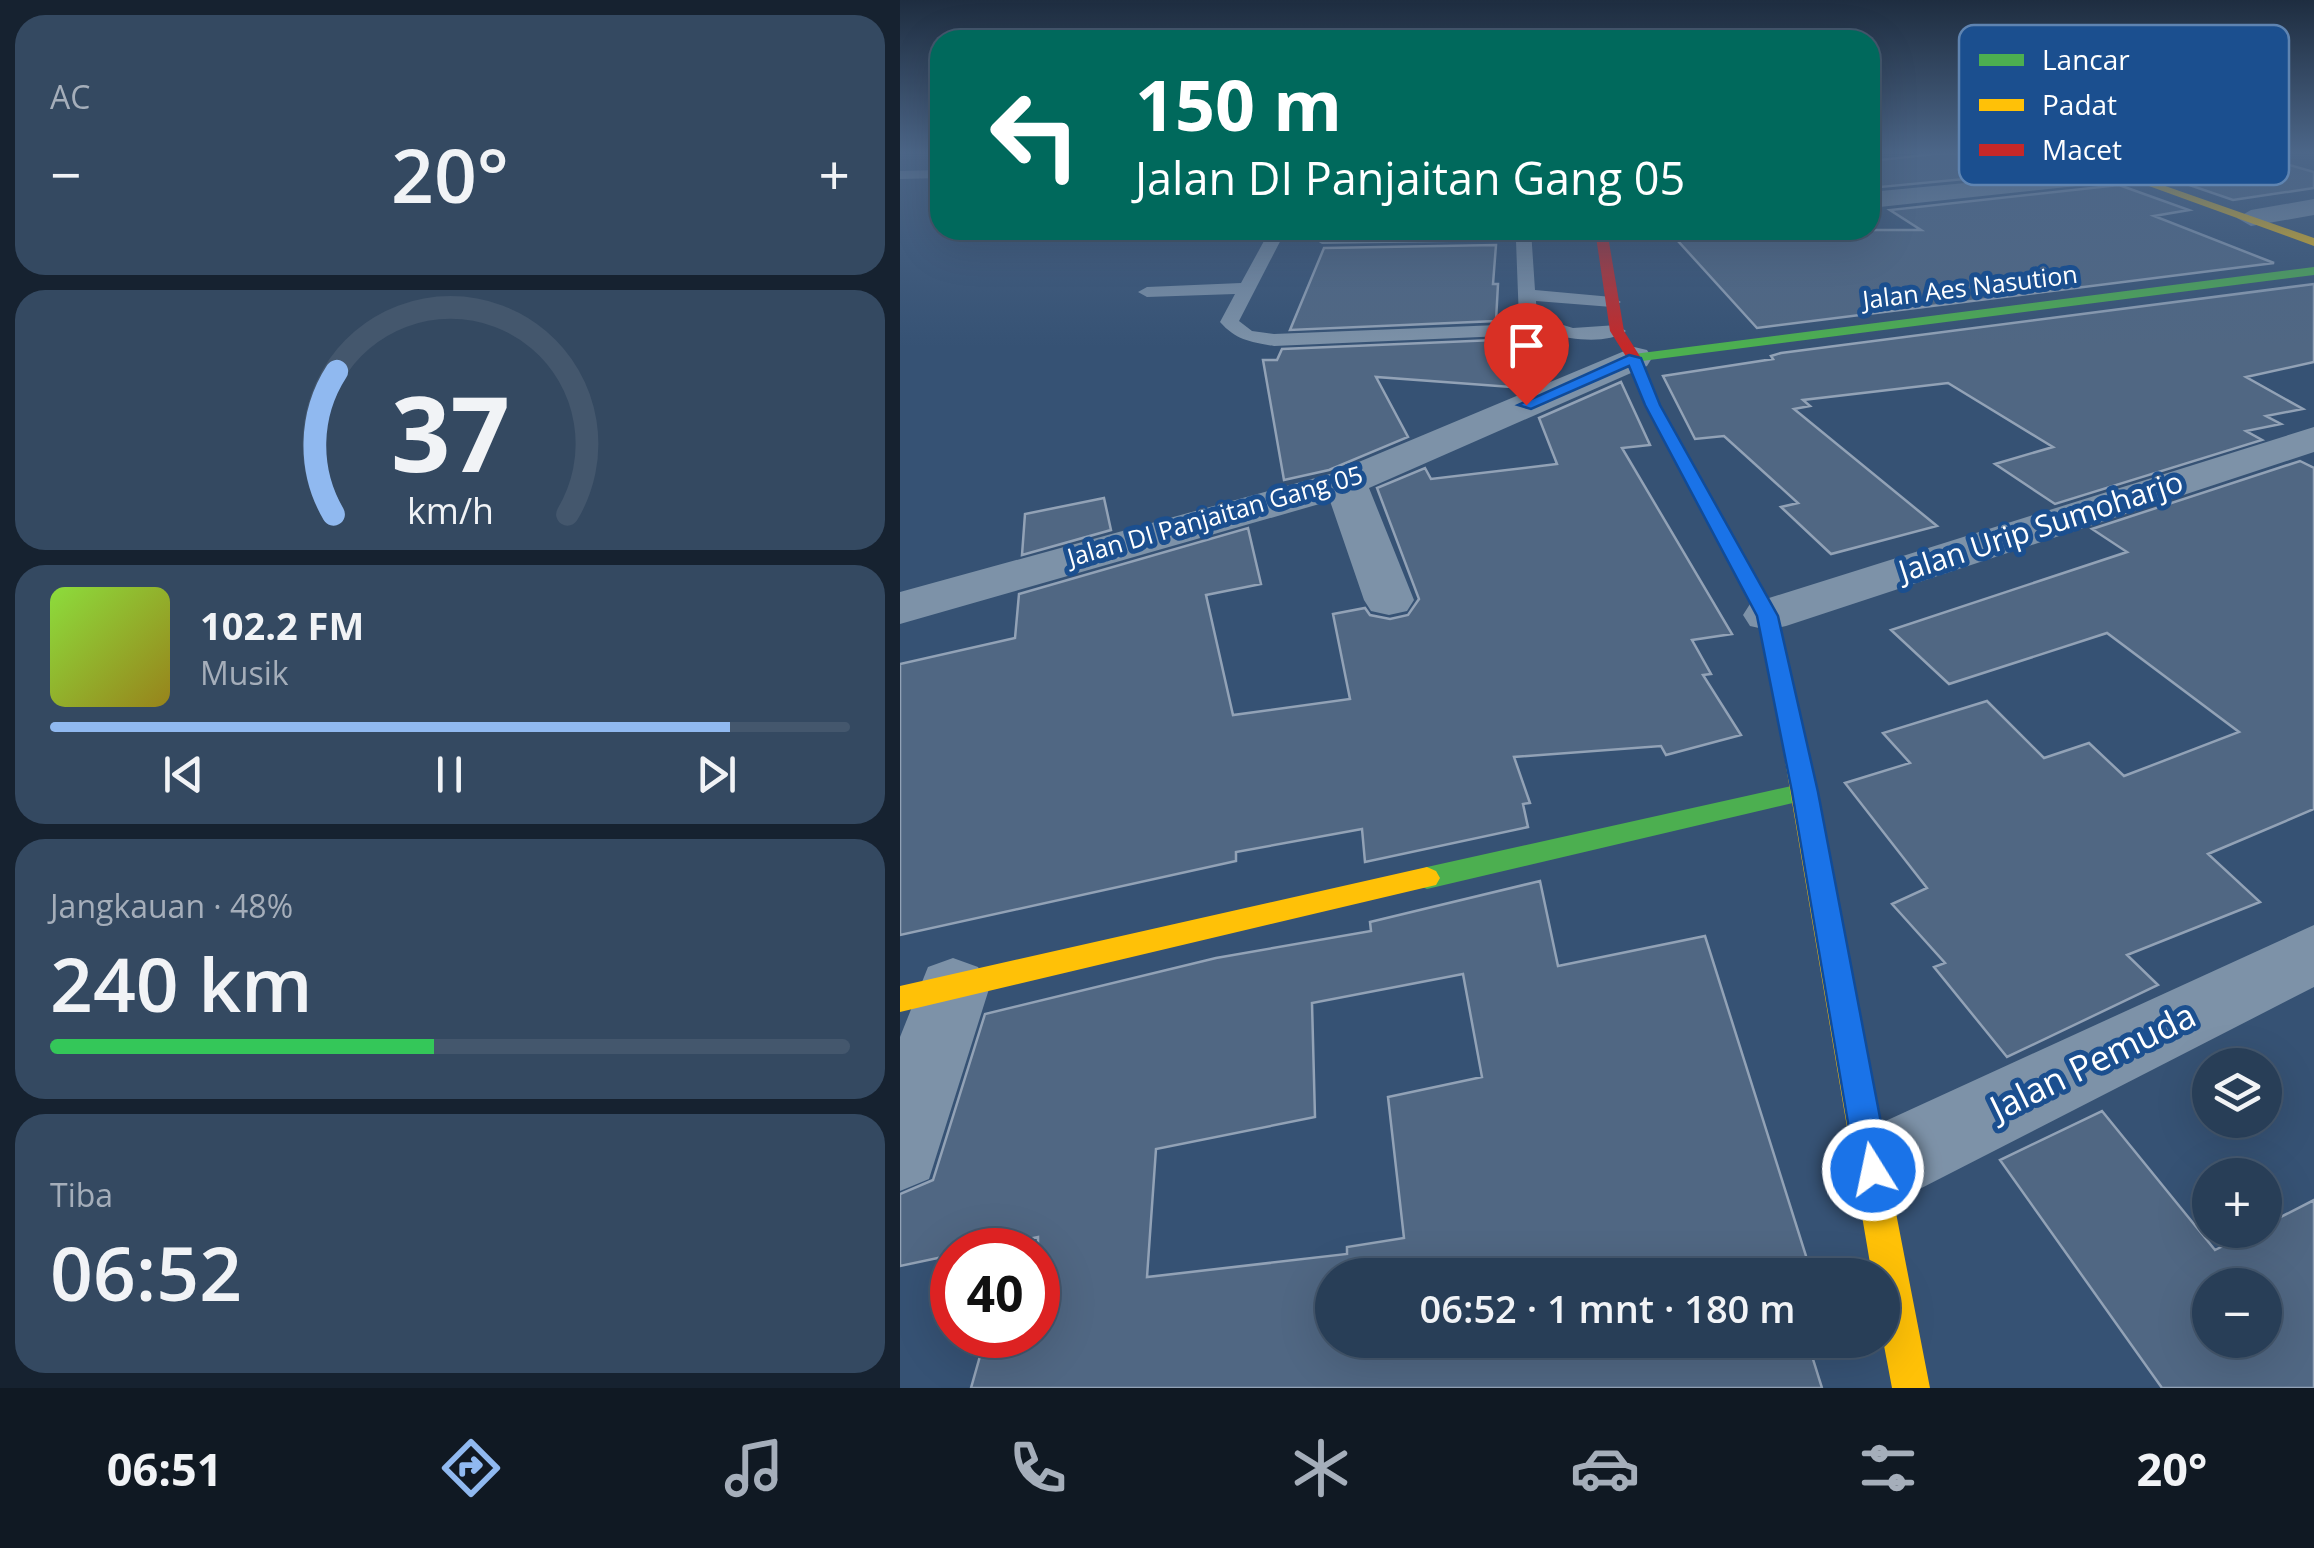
<!DOCTYPE html>
<html lang="id">
<head>
<meta charset="utf-8">
<style>
  body { margin:0; font-family:"Open Sans",sans-serif; background:#344961; color:#f1f3f6; height:100vh; display:flex; flex-direction:column; font-size:38px; white-space:nowrap }
  * { box-sizing:border-box; margin:0 }
  p { font-size:32px; color:#a5aeba }
  .icon { flex:none; width:55px; height:55px; fill:none; stroke:currentColor; stroke-width:2; stroke-linecap:round; stroke-linejoin:round }
  .map { position:relative; flex:1; overflow:hidden }
  .drawer { display:flex; flex-direction:column; gap:15px; padding:15px; background:#162230; width:900px }
  .drawer>* { flex:none }
  .hud { position:absolute; left:30px; top:30px; width:950px; height:210px; border-radius:30px; box-shadow:0 10px 40px #0002,0 0 0 2px #44576d; background:#00695c; color:#fff; overflow:hidden }
  .tools { position:absolute; left:1292px; top:1048px; display:grid; gap:20px }
  .tools a { display:grid; place-items:center; width:90px; height:90px; border-radius:50%; background:#283e57; box-shadow:0 10px 40px #0002,0 0 0 2px #44576d; font-size:50px }
  .speed { position:absolute; left:30px; top:1228px; display:flex; gap:20px; font-size:50px; font-weight:700; text-align:center }
  .speed>* { display:grid; place-content:center; width:130px; height:130px; border-radius:50%; background:#283e57; box-shadow:0 10px 40px #0002,0 0 0 2px #44576d; line-height:1 }
  .speed .limit { border:15px solid #d22; background:#fff; color:#111 }
  .pin { position:absolute; display:grid; place-items:center; width:85px; height:85px; color:#fff; margin:-102px -42px; border-radius:50% 50% 50% 0; rotate:-45deg; box-shadow:0 0 10px #0007 }
  .pin .icon { rotate:45deg }
  .me { position:absolute; width:110px; margin:-55px; rotate:350deg; stroke-linejoin:round; filter:drop-shadow(0 0 8px #0008) }
  .turn { display:flex; align-items:center; gap:35px; height:210px; padding:0 40px; font-size:45px }
  .turn .icon { width:130px; height:130px; stroke-width:2.5 }
  .turn b { display:block; font-size:70px; line-height:85px }
  .big { font-size:75px; font-weight:600; line-height:1.1 }
  .drawer .tile { flex:1; display:flex; flex-direction:column; justify-content:center; gap:15px; min-width:0; padding:0 35px; border-radius:30px; background:#344961 }
  .drawer .dial { align-items:center; gap:0 }
  .dial svg { height:260px; overflow:visible; fill:none; stroke:#44576d; stroke-width:7; stroke-linecap:round; text-anchor:middle }
  .dial text { fill:#f1f3f6; stroke:none }
  .song { display:flex; align-items:center; gap:30px }
  .cover { width:120px; height:120px; border-radius:15px; background:linear-gradient(135deg,hsl(90 70% 55%),hsl(50 70% 35%)) }
  .played { height:10px; border-radius:5px; background:linear-gradient(90deg,#90b9f0 85%,#44576d 85%) }
  .keys { display:flex; justify-content:space-around; direction:ltr }
  .heat { display:flex; justify-content:space-between; align-items:center; font-size:55px; direction:ltr }
  .charge { height:15px; border-radius:8px; background:linear-gradient(90deg,#34c759 48%,#44576d 0) }
  .trip { position:absolute; left:415px; top:1258px; width:585px; height:100px; border-radius:50px; background:#283e57; box-shadow:0 10px 40px #0002,0 0 0 2px #44576d; font-weight:600; line-height:100px; text-align:center }
  .menu { display:flex; height:160px; justify-content:space-around; align-items:center; background:#101923; color:#a5aeba }
  .menu .icon { width:70px; height:70px }
  .menu .current { color:#90b9f0 }
  .menu b { font-size:45px; color:#f1f3f6 }
  main { display:flex; flex:1; min-height:0 }
  .map>svg:first-child { display:block }
  .building { fill:#506783; stroke:#92a2b6; stroke-width:2.5; fill-rule:evenodd }
  .lines { fill:none; stroke-linecap:round; stroke-linejoin:round }
  .lane { fill:#7d92a8; fill-rule:evenodd }
  .street { fill:#7d92a8; fill-rule:evenodd }
  .fast { fill:#4caf50; fill-rule:evenodd }
  .slow { fill:#ffc107; fill-rule:evenodd }
  .jam { fill:#c62828; fill-rule:evenodd }
  .route { fill:#1a73e8; stroke:#114b97; stroke-width:2.5 }
  .labels { text-anchor:middle; stroke-width:10; stroke-linejoin:round; paint-order:stroke }
  .far-street-label { font-size:25px; fill:#fff; stroke:#1b4f8f }
  .street-label { font-size:30px; fill:#fff; stroke:#1b4f8f }
  .near-street-label { font-size:35px; fill:#fff; stroke:#1b4f8f }
  .key { fill:#1b4f8f; stroke:#5f84b1; stroke-width:2.5 }
  .key-label { font-size:28px; fill:#fff }
</style>
</head>
<body>
<main>
<section class="drawer">
<div class="tile"><p>AC</p>
<div class="heat"><a>−</a><b class="big">20°</b><a>+</a></div>
</div>
<div class="tile dial"><svg viewBox="0 0 100 80">
<path d="M14 69A42 42 0 1 1 86 69"/>
<path d="M14 69A42 42 0 0 1 15 25" stroke="#90b9f0"/>
<text x="50" y="56" font-size="32" font-weight="700">37</text>
<text x="50" y="72" font-size="11">km/h</text>
</svg></div>
<div class="tile">
<div class="song"><i class="cover"></i><div><b>102.2 FM</b><p>Musik</p></div></div>
<div class="played"></div>
<div class="keys"><svg class="icon" aria-label="previous" viewBox="0 0 24 24"><path d="M18 5L8 12l10 7zM5 5v14"/></svg><svg class="icon" aria-label="pause" viewBox="0 0 24 24"><path d="M8 5v14M16 5v14"/></svg><svg class="icon" aria-label="next" viewBox="0 0 24 24"><path d="M6 5l10 7-10 7zM19 5v14"/></svg></div>
</div>
<div class="tile"><p>Jangkauan · 48%</p><b class="big">240 km</b><div class="charge"></div></div>
<div class="tile"><p>Tiba</p><b class="big">06:52</b></div>
</section>
<div class="map">
<svg width="1414" height="1388" viewBox="0 0 1414 1388">
  <rect width="100%" height="100%" fill="#365274"/>
  <path class="building" d="M 1043,153 L 1091,153 L 1139,172 L 970,188 L 970,161 Z
    M 1196,153 L 1347,153 L 1414,172 L 1414,188 L 1333,200 Z
    M 1219,185 L 1289,210 L 1254,216 L 1374,263 L 857,328 L 768,230 L 1021,230 L 990,210 Z
    M 596,245 L 593,284 L 598,284 L 596,321 L 390,330 L 424,248 Z
    M 1414,284 L 1414,362 L 1346,377 L 1403,409 L 1366,416 L 1381,424 L 1346,431 L 1362,440 L 1155,504 L 1095,464 L 1153,447 L 1048,383 L 903,400 L 910,406 L 894,409 L 1037,526 L 931,554 L 881,507 L 898,503 L 824,436 L 795,439 L 763,376 L 873,359 L 871,356 L 881,353 Z
    M 595,340 L 660,345 L 644,380 L 625,388 L 476,377 L 508,437 L 429,470 L 384,480 L 363,360 L 377,360 L 382,349 Z
    M 721,382 L 750,445 L 722,448 L 832,634 L 792,640 L 811,674 L 803,675 L 841,735 L 766,755 L 761,746 L 614,757 L 630,803 L 623,804 L 628,827 L 465,862 L 462,829 L 336,852 L 336,861 L 0,935 L 0,664 L 115,638 L 119,594 L 348,528 L 361,584 L 306,595 L 333,715 L 450,699 L 433,614 L 465,608 L 470,615 L 490,619 L 508,615 L 519,599 L 477,488 L 525,468 L 531,479 L 657,464 L 639,418 Z
    M 1400,461 L 1414,468 L 1414,809 L 1308,854 L 1360,902 L 1227,955 L 1258,985 L 1107,1057 L 1034,967 L 1045,963 L 992,904 L 1027,888 L 945,783 L 1010,763 L 983,733 L 1087,701 L 1144,758 L 1189,743 L 1224,776 L 1339,732 L 1207,633 L 1049,684 L 991,630 L 1227,552 L 1192,529 Z
    M 204,498 L 211,530 L 122,555 L 125,514 Z
    M 640,881 L 658,966 L 805,936 L 912,1275 L 432,1275 L 432,1340 L 907,1340 L 922,1388 L 71,1388 L 86,1335 L 138,1335 L 138,1237 L 76,1250 L 52,1250 L 52,1255 L 0,1266 L 0,1194 L 33,1180 L 85,1014 L 316,958 L 471,931 L 470,922 ZM 563,974 L 582,1077 L 488,1097 L 504,1238 L 447,1247 L 447,1254 L 247,1277 L 256,1149 L 415,1117 L 412,1003 Z
    M 1202,1111 L 1315,1250 L 1355,1230 L 1365,1230 L 1365,1225 L 1414,1200 L 1414,1388 L 1262,1388 L 1100,1160 ZM 1310,1285 L 1365,1285 L 1365,1340 L 1310,1340 Z"/>
  <g class="lines">
    <path class="lane" d="M 40,170 L 40,178 L 0,179 L 0,171 Z
      M 370,230 L 386,230 L 339,321 L 352,331 L 374,334 L 623,324 L 619,320 L 616,241 L 422,244 L 414,239 L 422,234 L 615,230 L 631,230 L 635,290 L 712,297 L 721,302 L 712,307 L 636,301 L 637,317 L 673,328 L 717,325 L 726,331 C 709,344 672,340 652,334 L 374,346 C 350,342 336,340 320,322 L 335,294 L 247,297 L 238,292 L 247,287 L 341,283 Z"/>
    <path class="street" d="M 1223,168 L 1232,170 L 1235,175 L 1232,180 L 970,208 L 970,192 Z
      M 1414,199 L 1414,215 L 1351,226 L 1337,218 L 1351,210 Z
      M 734,347 L 747,350 L 752,358 L 747,366 L 469,488 L 514,600 L 507,611 L 489,615 L 471,611 L 464,600 L 430,501 L 0,624 L 0,592 L 430,474 Z
      M 1414,427 L 1414,452 L 886,626 L 868,630 L 850,626 L 843,615 L 850,604 Z
      M 1414,925 L 1414,987 L 1002,1198 L 973,1210 L 944,1198 L 932,1169 L 944,1140 Z
      M 53,958 L 78,967 L 89,989 L 29,1179 L 0,1191 L 0,1037 L 28,967 Z"/>
    <path class="fast" d="M 1414,267 L 1414,275 L 734,362 L 727,358 L 734,354 Z
      M 905,783 L 914,786 L 917,792 L 914,798 L 527,889 L 518,885 L 514,878 L 518,871 L 527,867 Z"/>
    <path class="slow" d="M 1158,153 L 1171,153 L 1414,238 L 1414,246 Z
      M 888,705 L 899,713 L 1030,1388 L 992,1388 L 982,1335 L 982,1275 L 972,1275 L 877,713 Z
      M 527,867 L 536,871 L 540,878 L 536,885 L 0,1012 L 0,986 Z"/>
    <path class="jam" d="M 695,230 L 707,230 L 724,331 L 741,358 L 760,405 L 878,615 L 899,713 L 896,718 L 888,721 L 877,713 L 858,615 L 744,405 L 727,358 L 710,331 Z"/>
  </g>
  <linearGradient id="sky" x2="0" y2="1"><stop stop-color="#1e2d40"/><stop offset="0.44" stop-color="#4c6688"/><stop offset="1" stop-color="#4c6688" stop-opacity="0"/></linearGradient>
  <rect width="1414" height="347" fill="url(#sky)"/>
  <path class="route" d="M 729,355 L 741,358 L 760,405 L 878,616 L 918,792 L 990,1170 L 985,1181 L 973,1186 L 961,1181 L 956,1170 L 892,792 L 857,616 L 745,405 L 729,366 L 631,409 L 618,405 Z"/>
  <g class="labels">
    <g class="far-street-label">
      <text transform="translate(1070 287) rotate(-7)" y="9">Jalan Aes Nasution</text>
      <text transform="translate(315 516) rotate(-16)" y="9">Jalan DI Panjaitan Gang 05</text>
    </g>
    <g class="street-label">
      <text transform="translate(1141 527) rotate(-18)" y="10">Jalan Urip Sumoharjo</text>
    </g>
    <g class="near-street-label">
      <text transform="translate(1193 1062) rotate(-26)" y="12">Jalan Pemuda</text>
    </g>
  </g>
  <rect x="1059" y="25" width="330" height="160" rx="15" class="key"/>
  <rect x="1079" y="54" width="45" height="12" fill="#4caf50"/>
  <rect x="1079" y="99" width="45" height="12" fill="#ffc107"/>
  <rect x="1079" y="144" width="45" height="12" fill="#c62828"/>
  <g class="key-label">
    <text x="1142" y="70">Lancar</text>
    <text x="1142" y="115">Padat</text>
    <text x="1142" y="160">Macet</text>
  </g>
</svg>
<div class="tools">
<a><svg class="icon" aria-label="layers" viewBox="0 0 24 24"><path d="M12 4l9 5-9 5-9-5zM3 14l9 5 9-5"/></svg></a>
<a>+</a>
<a>−</a>
</div>
<div class="speed"><div class="limit">40</div></div>
<div class="pin" style="left:626px;top:405px;background:#d93025"><svg class="icon" aria-label="arrive" viewBox="0 0 24 24"><path d="M6 21V4h12l-3 4 3 4H6"/></svg></div>
<svg class="me" style="left:973px;top:1170px" viewBox="-20 -20 40 40"><circle r="17" fill="#1a73e8" stroke="#fff" stroke-width="3"/><path d="M0-11L8 9 0 5-8 9z" fill="#fff"/></svg>
<div class="trip">06:52 · 1 mnt · 180 m</div>
<div class="hud">
<div class="turn"><svg class="icon" aria-label="left" viewBox="0 0 24 24"><path d="M17 20v-9H6M10 6l-5 5 5 5"/></svg><div><b>150 m</b>Jalan DI Panjaitan Gang 05</div></div>
</div>
</div>
</main>
<nav class="menu">
<b>06:51</b>
<svg class="icon current" aria-label="directions" viewBox="0 0 24 24"><path d="M12 3l9 9-9 9-9-9zM9 14v-3h6M13 9l2 2-2 2"/></svg>
<svg class="icon" aria-label="music" viewBox="0 0 24 24"><path d="M9 18V5l10-2v13"/><circle cx="6" cy="18" r="3"/><circle cx="16" cy="16" r="3"/></svg>
<svg class="icon" aria-label="phone" viewBox="0 0 24 24"><path d="M5 4h4l2 5-3 2q2 4 5 5l2-3 5 2v4C11 20 4 13 5 4z"/></svg>
<svg class="icon" aria-label="climate" viewBox="0 0 24 24"><path d="M12 3v18M4 7l16 10M4 17L20 7"/></svg>
<svg class="icon" aria-label="car" viewBox="0 0 24 24"><path d="M5 17H2v-5l4-1 3-4h7l3 4 3 1v5h-3M9 17h6M6 11h13"/><circle cx="7" cy="17" r="2"/><circle cx="17" cy="17" r="2"/></svg>
<svg class="icon" aria-label="filters" viewBox="0 0 24 24"><path d="M4 7h16M4 17h16"/><circle cx="9" cy="7" r="2"/><circle cx="15" cy="17" r="2"/></svg>
<b>20°</b>
</nav>
</body>
</html>
